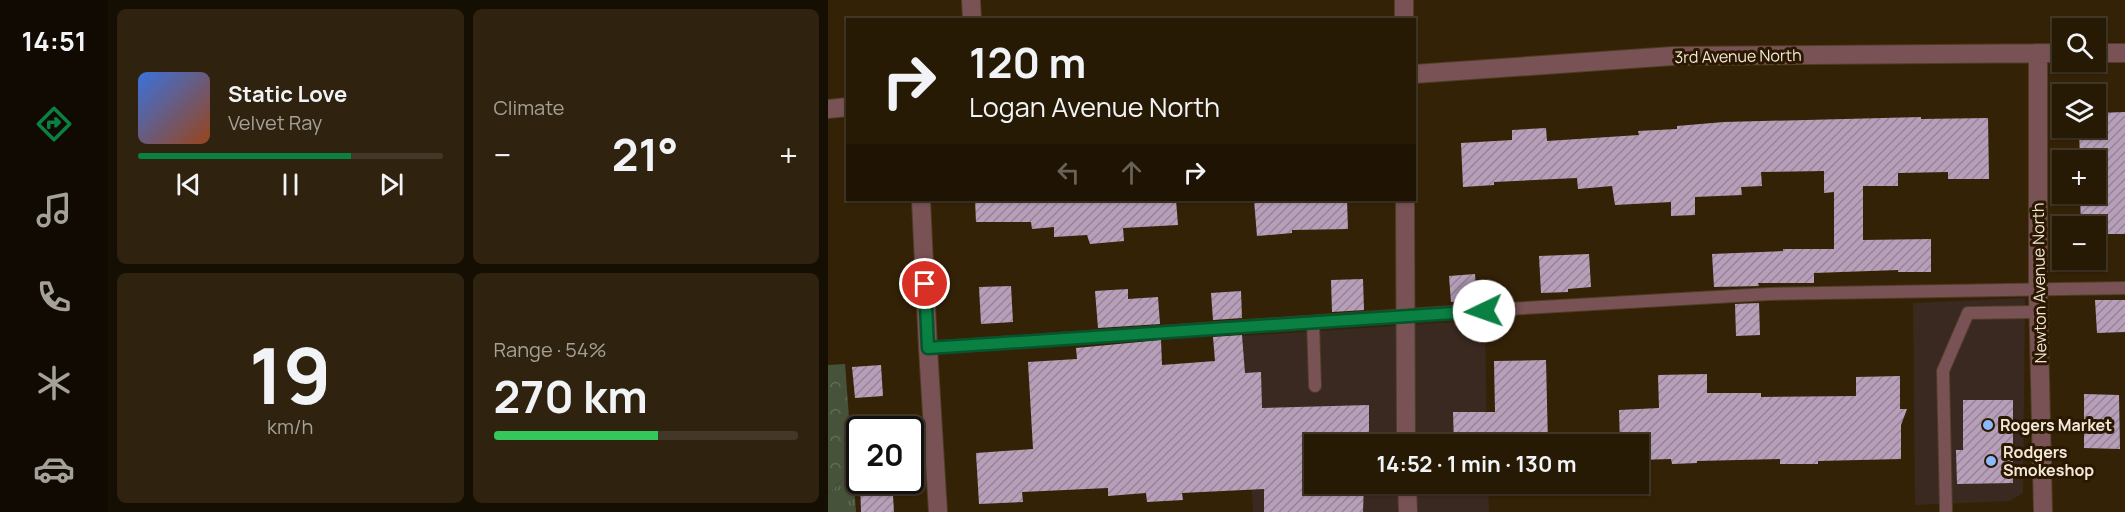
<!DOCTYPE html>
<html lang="en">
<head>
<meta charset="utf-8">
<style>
  body { margin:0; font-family:Manrope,sans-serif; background:#2f230f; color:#f1f3f6; height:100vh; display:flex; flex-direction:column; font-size:22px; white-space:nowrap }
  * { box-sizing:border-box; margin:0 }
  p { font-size:20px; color:#a4a19a }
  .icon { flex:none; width:33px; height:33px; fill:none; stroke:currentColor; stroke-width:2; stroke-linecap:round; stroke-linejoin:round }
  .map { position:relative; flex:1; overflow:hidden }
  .sheet { display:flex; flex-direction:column; gap:9px; padding:9px; background:#150e03; width:720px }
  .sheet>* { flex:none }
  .hud { position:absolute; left:18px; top:18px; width:570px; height:183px; border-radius:0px; box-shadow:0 2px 4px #0004,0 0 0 2px #433827; background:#271a05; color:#f1f3f6; overflow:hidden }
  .fabs { position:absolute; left:1224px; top:18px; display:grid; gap:12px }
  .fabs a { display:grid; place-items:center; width:54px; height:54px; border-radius:0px; background:#271a05; box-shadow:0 2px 4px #0004,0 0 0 2px #433827; font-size:30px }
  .speed { position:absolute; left:18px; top:416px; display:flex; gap:12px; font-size:30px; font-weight:700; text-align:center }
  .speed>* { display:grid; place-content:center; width:78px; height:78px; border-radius:50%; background:#271a05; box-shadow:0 2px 4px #0004,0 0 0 2px #433827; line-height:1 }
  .speed .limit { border:3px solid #111; border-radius:9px; background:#fff; color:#111 }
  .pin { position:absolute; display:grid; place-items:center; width:51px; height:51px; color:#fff; margin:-26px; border:3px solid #fff; border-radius:50%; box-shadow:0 2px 6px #0007 }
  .me { position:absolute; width:66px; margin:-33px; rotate:267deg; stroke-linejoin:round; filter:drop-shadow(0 0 4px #0008) }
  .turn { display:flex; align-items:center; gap:21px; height:126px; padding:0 24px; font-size:27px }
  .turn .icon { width:78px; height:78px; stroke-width:2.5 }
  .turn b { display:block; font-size:42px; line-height:51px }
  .lanes { display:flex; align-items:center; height:57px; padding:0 24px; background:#0003; justify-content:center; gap:30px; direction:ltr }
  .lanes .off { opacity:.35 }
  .big { font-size:45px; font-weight:700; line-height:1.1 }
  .sheet .tile { flex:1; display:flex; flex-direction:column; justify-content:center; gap:9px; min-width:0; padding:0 21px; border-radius:9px; background:#2f230f }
  .sheet .dial { align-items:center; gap:0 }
  .dial b { font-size:78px; line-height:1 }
  .song { display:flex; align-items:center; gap:18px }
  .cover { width:72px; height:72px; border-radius:9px; background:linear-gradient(135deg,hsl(220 70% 55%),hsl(20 70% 35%)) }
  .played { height:6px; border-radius:3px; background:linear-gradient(90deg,#0b8043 70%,#433827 70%) }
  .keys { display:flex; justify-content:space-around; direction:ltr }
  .heat { display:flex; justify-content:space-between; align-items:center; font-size:33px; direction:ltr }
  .charge { height:9px; border-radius:4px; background:linear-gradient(90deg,#34c759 54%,#433827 0) }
  .sheet .tiles { flex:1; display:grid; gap:9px; grid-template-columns:repeat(2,1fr) }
  .trip { position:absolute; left:476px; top:434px; width:345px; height:60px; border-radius:0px; background:#271a05; box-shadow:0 2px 4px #0004,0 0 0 2px #433827; font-weight:700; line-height:60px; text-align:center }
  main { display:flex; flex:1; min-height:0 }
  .tabs { display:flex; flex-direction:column; width:108px; justify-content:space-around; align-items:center; background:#100a02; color:#a4a19a }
  .tabs .icon { width:42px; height:42px }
  .tabs .current { color:#0b8043 }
  .tabs b { font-size:27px; color:#f1f3f6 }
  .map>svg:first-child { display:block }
  .commercial { fill:#3a2920 }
  .grass { fill:url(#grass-tufts) }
  .forest { fill:url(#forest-crowns) }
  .building { fill:url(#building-hatch) }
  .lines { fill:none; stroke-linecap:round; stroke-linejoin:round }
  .lane-casing { stroke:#4f3e24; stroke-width:14 }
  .street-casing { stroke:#4f3e24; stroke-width:20 }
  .lane { stroke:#785255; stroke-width:12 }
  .street { stroke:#785255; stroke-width:18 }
  .route-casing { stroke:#07532c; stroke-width:15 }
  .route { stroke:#0b8043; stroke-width:10 }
  .poi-dot { fill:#8abafc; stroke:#2a1800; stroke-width:2 }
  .labels { text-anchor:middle; stroke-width:6; stroke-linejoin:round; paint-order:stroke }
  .street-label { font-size:16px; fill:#f4e8d9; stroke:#2a1800 }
  .poi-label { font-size:16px; font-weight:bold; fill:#f4e8d9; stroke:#2a1800; text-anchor:start }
</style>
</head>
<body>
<main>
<nav class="tabs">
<b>14:51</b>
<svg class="icon current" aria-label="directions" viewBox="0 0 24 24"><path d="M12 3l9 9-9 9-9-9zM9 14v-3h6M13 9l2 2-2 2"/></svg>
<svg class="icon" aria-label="music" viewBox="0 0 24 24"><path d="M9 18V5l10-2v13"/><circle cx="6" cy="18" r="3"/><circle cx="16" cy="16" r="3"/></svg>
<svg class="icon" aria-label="phone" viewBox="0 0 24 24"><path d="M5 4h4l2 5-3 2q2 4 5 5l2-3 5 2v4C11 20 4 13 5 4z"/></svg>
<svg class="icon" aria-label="climate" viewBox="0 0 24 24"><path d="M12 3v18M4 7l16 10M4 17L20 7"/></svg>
<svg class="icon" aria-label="car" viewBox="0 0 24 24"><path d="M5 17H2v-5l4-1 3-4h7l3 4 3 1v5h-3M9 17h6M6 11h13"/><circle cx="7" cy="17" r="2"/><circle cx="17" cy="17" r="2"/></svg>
</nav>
<section class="sheet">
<div class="tiles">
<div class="tile">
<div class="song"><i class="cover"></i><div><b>Static Love</b><p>Velvet Ray</p></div></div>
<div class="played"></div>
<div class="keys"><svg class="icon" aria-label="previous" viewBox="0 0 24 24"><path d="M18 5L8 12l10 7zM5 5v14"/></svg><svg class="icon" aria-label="pause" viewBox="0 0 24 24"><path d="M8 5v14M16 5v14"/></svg><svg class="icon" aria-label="next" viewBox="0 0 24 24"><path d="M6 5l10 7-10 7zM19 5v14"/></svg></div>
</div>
<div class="tile"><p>Climate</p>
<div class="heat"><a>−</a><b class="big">21°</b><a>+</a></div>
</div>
<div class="tile dial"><b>19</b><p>km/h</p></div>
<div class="tile"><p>Range · 54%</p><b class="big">270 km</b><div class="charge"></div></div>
</div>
</section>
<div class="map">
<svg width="1297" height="512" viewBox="0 0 1297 512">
  <defs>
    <pattern id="grass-tufts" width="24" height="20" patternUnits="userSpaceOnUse" patternTransform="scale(1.5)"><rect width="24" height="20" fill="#46523a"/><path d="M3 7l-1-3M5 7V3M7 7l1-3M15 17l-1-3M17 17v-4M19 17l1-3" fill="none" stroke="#616b56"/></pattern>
    <pattern id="forest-crowns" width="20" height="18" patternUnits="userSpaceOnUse" patternTransform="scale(1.5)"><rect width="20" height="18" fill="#46523a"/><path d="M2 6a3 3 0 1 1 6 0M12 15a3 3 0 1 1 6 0" fill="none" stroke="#616b56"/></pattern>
    <pattern id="building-hatch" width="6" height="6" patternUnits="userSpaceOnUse" patternTransform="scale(1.5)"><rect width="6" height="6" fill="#b79fba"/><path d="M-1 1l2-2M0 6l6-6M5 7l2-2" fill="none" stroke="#968496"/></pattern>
  </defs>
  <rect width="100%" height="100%" fill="#342207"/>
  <path class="commercial" d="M 1197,298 L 1195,493 L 1182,501 L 1087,505 L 1085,303 Z
    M 657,320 L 659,444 L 486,444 L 486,483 L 660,483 L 661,512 L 425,512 L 414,336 Z"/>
  <path class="grass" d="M 25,471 L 28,512 L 0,512 L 0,493 Z"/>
  <path class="forest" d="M 17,364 L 25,471 L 0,493 L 0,365 Z"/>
  <path class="building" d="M 1297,112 L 1297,234 L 1268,234 L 1268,226 L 1253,226 L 1252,194 L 1268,194 L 1268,160 L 1252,160 L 1251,128 L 1268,128 L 1268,113 Z
    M 1093,117 L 1093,119 L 1160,118 L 1161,179 L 1120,179 L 1120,172 L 1070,173 L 1070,186 L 1035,186 L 1035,240 L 1103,239 L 1103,272 L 1070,272 L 1070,270 L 986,273 L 986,283 L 930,283 L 931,286 L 886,287 L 884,254 L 955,251 L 955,249 L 1006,249 L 1006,192 L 996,193 L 996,171 L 933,172 L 934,186 L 913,187 L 914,195 L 867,197 L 867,215 L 843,216 L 843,202 L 787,205 L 784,186 L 750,189 L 749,178 L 666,182 L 666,185 L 635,187 L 633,143 L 684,140 L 684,130 L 718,128 L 719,141 L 811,135 L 810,131 L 849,129 L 849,126 L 896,122 Z
    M 147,200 L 348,200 L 350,225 L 295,228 L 296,241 L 262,244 L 259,235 L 226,237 L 226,227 L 204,229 L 203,222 L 148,222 Z
    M 426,200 L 519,200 L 520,229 L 464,230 L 464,233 L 429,236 Z
    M 761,254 L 763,287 L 740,289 L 740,292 L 713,293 L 711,256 Z
    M 647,274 L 649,300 L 623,302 L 621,276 Z
    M 535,279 L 536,310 L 504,312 L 503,280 Z
    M 183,286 L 185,322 L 153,324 L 151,287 Z
    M 300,289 L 300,299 L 330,297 L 332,324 L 270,328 L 267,291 Z
    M 413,291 L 414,318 L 385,320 L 383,293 Z
    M 1267,300 L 1297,300 L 1297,332 L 1269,333 Z
    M 931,303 L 932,335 L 908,336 L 907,304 Z
    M 414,335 L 417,373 L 433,372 L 434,408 L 541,405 L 541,433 L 537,433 L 537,444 L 486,444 L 486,483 L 536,483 L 535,512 L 436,512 L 436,489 L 354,493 L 355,500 L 319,502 L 318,493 L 280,496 L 280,488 L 194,492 L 195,502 L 151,504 L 148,453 L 205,449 L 200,362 L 249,359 L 248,348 L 333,340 L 334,365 L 387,361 L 385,337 Z
    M 718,360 L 720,444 L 626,444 L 625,412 L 667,412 L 666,361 Z
    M 53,365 L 55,396 L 27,398 L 24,367 Z
    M 879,374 L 879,393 L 933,393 L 933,397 L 1028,396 L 1028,377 L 1072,376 L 1072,409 L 1079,409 L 1073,425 L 1073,459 L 990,461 L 990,464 L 952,464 L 952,459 L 869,461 L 869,463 L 844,464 L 843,459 L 810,460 L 810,444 L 792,444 L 791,410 L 831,408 L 830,375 Z
    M 1256,394 L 1291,395 L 1292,449 L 1256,448 Z
    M 1135,400 L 1185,400 L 1185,483 L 1129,484 L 1128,450 L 1135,450 Z
    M 32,480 L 64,480 L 66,512 L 33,512 Z"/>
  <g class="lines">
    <defs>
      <path id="lane" d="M 485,322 L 487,386
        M 100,348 L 609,313 L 941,294 L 1297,288
        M 1118,512 L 1115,371 L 1140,313 L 1210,312"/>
      <path id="street" d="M 143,0 L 144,20
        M 576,0 L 576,20
        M 1210,53 L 1210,290 L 1215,512
        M 1268,53 L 1297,53
        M 586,74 L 845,56 L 1234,53
        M 0,109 L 20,107
        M 93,200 L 100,348 L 110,512
        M 577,200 L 578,444
        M 579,483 L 580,512"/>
    </defs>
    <use href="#lane" class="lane-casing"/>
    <use href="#street" class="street-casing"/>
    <use href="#lane" class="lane"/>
    <use href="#street" class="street"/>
  </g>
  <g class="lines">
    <defs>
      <path id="route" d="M 97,284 L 100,348 L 656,311"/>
    </defs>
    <use href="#route" class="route-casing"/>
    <use href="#route" class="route"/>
  </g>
  <g class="poi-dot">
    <circle cx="1160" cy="425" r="6"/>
    <circle cx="1163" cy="461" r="6"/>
  </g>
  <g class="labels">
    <g class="street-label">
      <text transform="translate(910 56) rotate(-1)" y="6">3rd Avenue North</text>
      <text transform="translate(1211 283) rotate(-91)" y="6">Newton Avenue North</text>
    </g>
    <g class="poi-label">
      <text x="1172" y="431">Rogers Market</text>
      <text x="1175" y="458">Rodgers<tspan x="1175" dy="18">Smokeshop</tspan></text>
    </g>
  </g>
</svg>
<div class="fabs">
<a><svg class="icon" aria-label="search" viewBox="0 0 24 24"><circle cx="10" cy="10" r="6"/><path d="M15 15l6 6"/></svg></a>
<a><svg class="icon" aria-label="layers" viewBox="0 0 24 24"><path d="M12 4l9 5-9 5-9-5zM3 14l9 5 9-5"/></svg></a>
<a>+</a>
<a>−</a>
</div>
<div class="speed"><div class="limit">20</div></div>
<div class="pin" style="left:97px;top:284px;background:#d93025"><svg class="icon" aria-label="arrive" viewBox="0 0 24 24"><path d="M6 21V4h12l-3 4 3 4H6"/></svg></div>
<svg class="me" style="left:656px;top:311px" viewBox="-20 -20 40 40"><circle r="19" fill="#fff"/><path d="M0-13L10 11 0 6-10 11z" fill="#0b8043"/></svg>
<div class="trip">14:52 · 1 min · 130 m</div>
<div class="hud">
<div class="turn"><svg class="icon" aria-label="right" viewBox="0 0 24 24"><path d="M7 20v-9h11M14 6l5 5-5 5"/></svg><div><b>120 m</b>Logan Avenue North</div></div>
<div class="lanes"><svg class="icon off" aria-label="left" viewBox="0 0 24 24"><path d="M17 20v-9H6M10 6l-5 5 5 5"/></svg><svg class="icon off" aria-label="ahead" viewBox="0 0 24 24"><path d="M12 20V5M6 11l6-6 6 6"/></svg><svg class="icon" aria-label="right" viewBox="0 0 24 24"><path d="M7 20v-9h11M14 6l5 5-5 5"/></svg></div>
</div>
</div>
</main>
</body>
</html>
